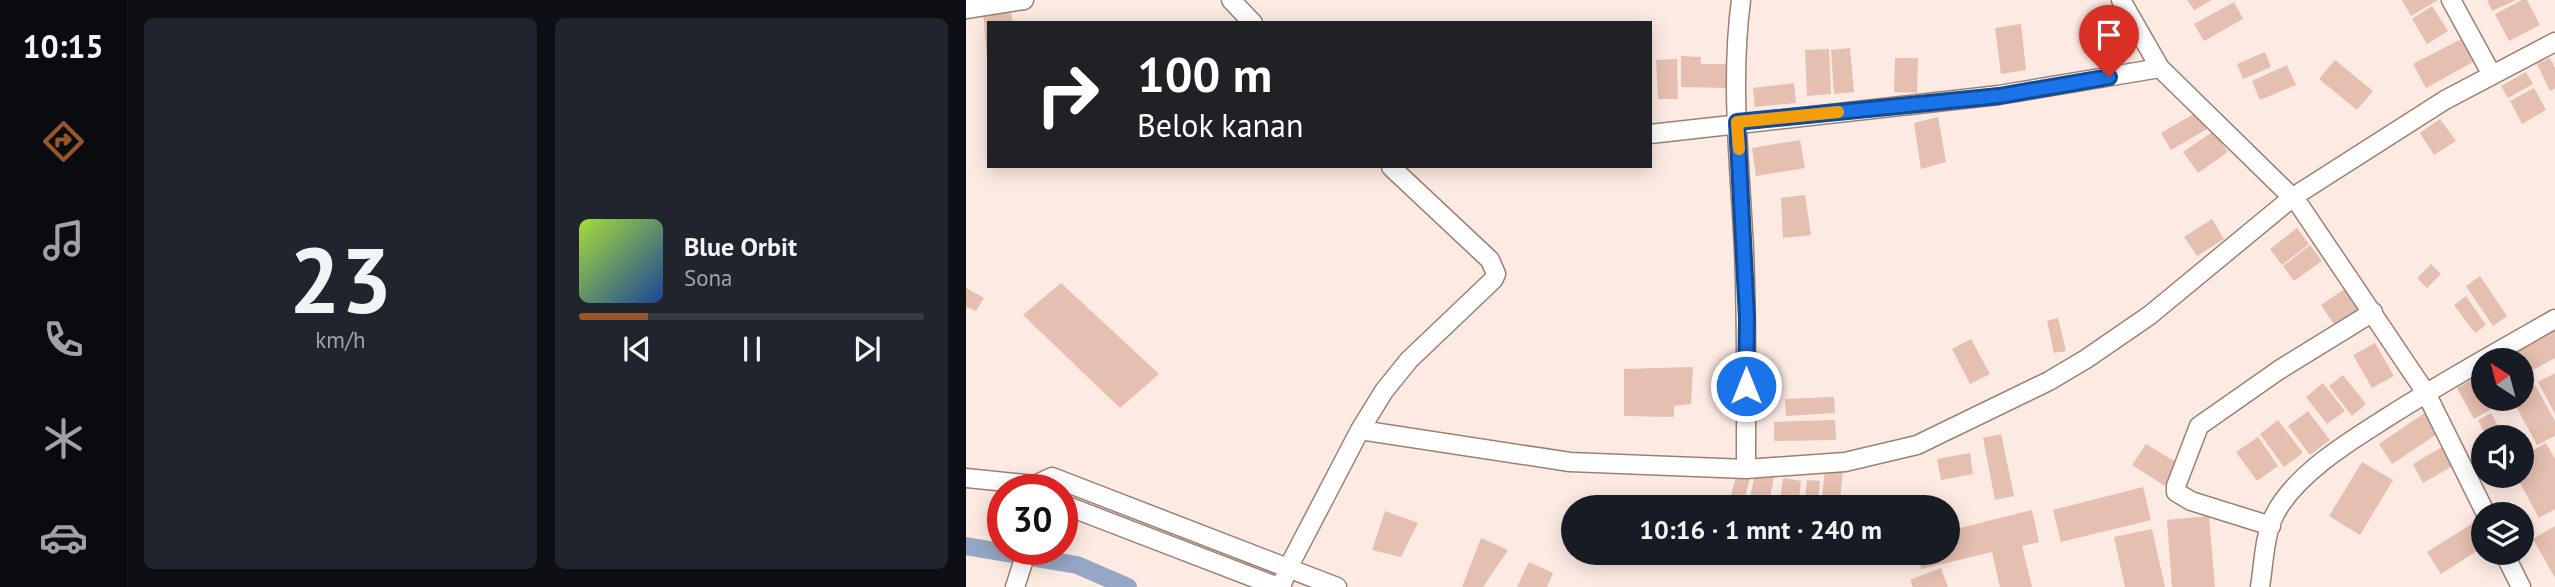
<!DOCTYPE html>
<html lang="id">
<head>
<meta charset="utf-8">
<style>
  body { margin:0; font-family:"PT Sans",sans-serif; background:#20242c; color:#f1f3f6; height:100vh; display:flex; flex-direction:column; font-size:26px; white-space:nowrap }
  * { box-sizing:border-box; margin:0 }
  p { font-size:23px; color:#9ea1a6 }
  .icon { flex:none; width:38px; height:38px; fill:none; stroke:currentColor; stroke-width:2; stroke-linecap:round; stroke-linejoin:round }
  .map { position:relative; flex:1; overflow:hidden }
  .side { display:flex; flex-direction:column; gap:18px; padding:18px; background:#0d0f14; width:840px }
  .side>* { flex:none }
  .banner { position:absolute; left:21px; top:21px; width:665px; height:147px; border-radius:0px; box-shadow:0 4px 18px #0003; background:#202124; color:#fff; overflow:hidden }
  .needle { width:46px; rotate:324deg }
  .buttons { position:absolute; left:1505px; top:348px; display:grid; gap:14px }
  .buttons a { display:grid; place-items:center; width:63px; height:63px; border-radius:50%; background:#171b24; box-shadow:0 4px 18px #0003; font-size:35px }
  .speed { position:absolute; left:21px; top:474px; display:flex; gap:14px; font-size:35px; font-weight:700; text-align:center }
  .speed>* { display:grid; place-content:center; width:91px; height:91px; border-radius:50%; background:#171b24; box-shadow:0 4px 18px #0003; line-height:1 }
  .speed .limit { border:10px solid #d22; background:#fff; color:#111 }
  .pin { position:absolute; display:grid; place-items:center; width:60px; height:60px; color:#fff; margin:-72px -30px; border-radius:50% 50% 50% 0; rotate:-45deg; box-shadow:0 0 7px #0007 }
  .pin .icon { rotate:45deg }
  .me { position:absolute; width:77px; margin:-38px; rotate:0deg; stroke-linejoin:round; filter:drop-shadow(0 0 5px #0008) }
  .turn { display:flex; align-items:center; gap:24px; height:147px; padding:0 35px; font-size:32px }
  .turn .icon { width:91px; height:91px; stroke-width:2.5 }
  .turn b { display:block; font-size:49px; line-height:60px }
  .side .widget { flex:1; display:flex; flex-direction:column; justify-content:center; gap:10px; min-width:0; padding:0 24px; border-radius:10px; background:#20242c }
  .side .dial { align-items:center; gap:0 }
  .dial b { font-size:91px; line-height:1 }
  .song { display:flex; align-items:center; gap:21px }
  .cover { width:84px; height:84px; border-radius:10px; background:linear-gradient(135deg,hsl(80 70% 55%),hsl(220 70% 35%)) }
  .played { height:7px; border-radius:4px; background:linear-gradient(90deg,#995528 20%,#363941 20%) }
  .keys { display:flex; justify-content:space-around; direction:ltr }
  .side .tiles { flex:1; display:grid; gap:18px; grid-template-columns:repeat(2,1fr) }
  .trip { position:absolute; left:595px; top:495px; width:399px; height:70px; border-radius:35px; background:#171b24; box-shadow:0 4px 18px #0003; font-weight:700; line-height:70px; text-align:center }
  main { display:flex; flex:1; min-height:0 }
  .dock { display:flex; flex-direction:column; width:126px; justify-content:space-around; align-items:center; background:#090b0e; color:#9ea1a6 }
  .dock .icon { width:49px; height:49px }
  .dock .on { color:#995528 }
  .dock b { font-size:32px; color:#f1f3f6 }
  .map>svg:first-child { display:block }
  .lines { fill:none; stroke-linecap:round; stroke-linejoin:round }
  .canal { stroke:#95a7c5; stroke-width:18 }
  .building { fill:#e5bfb0 }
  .street-casing { stroke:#9b8073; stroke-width:21 }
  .street { stroke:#fff; stroke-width:18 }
  .route-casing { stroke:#114b97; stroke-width:18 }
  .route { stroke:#1a73e8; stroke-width:12 }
  .slow { stroke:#f59e0b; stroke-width:12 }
</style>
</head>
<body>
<main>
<nav class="dock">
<b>10:15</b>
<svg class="icon on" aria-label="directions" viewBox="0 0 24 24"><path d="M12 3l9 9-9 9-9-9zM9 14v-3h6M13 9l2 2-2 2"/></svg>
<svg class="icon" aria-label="music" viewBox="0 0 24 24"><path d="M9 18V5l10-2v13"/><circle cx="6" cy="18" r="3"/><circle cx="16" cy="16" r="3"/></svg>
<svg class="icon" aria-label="phone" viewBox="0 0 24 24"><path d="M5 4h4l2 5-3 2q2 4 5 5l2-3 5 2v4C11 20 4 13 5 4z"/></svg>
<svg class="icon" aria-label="climate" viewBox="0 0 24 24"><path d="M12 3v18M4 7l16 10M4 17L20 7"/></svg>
<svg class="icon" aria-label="car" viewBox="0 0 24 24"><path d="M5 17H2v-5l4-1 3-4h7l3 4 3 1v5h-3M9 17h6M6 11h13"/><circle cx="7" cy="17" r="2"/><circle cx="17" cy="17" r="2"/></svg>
</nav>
<section class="side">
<div class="tiles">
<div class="widget dial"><b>23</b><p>km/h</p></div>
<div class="widget">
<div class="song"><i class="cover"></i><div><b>Blue Orbit</b><p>Sona</p></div></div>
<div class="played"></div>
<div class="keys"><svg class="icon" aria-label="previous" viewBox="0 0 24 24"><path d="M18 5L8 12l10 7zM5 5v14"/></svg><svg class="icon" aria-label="pause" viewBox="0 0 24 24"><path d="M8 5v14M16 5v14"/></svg><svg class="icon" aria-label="next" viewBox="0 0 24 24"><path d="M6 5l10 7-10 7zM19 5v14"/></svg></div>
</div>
</div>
</section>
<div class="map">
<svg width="1589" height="587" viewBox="0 0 1589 587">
  <rect width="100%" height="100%" fill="#fdebe3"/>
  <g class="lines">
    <path class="canal" d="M 0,546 L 111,565 L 162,587"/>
  </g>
  <path class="building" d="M 1221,0 L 1246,0 L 1228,10 Z
    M 1436,0 L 1472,0 L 1445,16 Z
    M 1521,0 L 1550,0 L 1526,11 Z
    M 1556,0 L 1561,0 L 1574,25 L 1543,41 L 1529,14 Z
    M 1268,2 L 1277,19 L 1238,41 L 1228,24 Z
    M 1466,6 L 1482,31 L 1461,44 L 1446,19 Z
    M 44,8 L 47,23 L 23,23 L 23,57 L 21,57 L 17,13 Z
    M 1055,24 L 1060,70 L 1035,74 L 1029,28 Z
    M 1495,39 L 1507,62 L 1460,88 L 1447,64 Z
    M 884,48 L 888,92 L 868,94 L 865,50 Z
    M 863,49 L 865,94 L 841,96 L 839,50 Z
    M 1299,52 L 1305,67 L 1277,79 L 1271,64 Z
    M 715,56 L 735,57 L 735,64 L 763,64 L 763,88 L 715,87 Z
    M 929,58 L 952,58 L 951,93 L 928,92 Z
    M 1584,58 L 1589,68 L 1589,88 L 1584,91 L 1571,64 Z
    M 711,59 L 712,99 L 692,99 L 690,60 Z
    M 1369,60 L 1407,91 L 1391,110 L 1353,79 Z
    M 1321,65 L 1330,85 L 1294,100 L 1286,81 Z
    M 1560,72 L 1567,84 L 1542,98 L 1535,86 Z
    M 828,83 L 830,103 L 789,107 L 787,88 Z
    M 1568,88 L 1580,110 L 1556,124 L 1544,101 Z
    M 1231,112 L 1241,129 L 1205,150 L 1195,133 Z
    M 972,117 L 980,162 L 955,169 L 948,123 Z
    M 1474,119 L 1490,141 L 1468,155 L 1454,133 Z
    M 1248,131 L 1262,152 L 1232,173 L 1217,152 Z
    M 834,140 L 839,168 L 790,176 L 786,148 Z
    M 839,195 L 845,235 L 817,238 L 815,198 Z
    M 1246,219 L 1258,239 L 1231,256 L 1218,237 Z
    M 1331,228 L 1343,244 L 1316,265 L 1304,249 Z
    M 1344,245 L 1356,261 L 1328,281 L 1317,266 Z
    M 1465,264 L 1475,274 L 1461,288 L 1451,278 Z
    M 1514,276 L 1541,316 L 1527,326 L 1500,286 Z
    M 95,283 L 193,374 L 154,408 L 57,315 Z
    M 1383,286 L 1398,308 L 1370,327 L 1355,305 Z
    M 0,288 L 18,298 L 10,311 L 0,307 Z
    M 1500,296 L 1520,325 L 1509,333 L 1488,305 Z
    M 1092,318 L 1100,351 L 1088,353 L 1081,321 Z
    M 1589,329 L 1589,358 L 1556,376 L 1556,360 L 1532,360 Z
    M 1005,339 L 1024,374 L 1004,384 L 986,349 Z
    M 1409,343 L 1428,376 L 1406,388 L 1387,355 Z
    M 727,367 L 725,404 L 708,406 L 708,417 L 658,416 L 658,369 Z
    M 1589,373 L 1589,414 L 1572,382 Z
    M 1377,375 L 1400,404 L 1386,416 L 1363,386 Z
    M 1507,379 L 1524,410 L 1508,419 L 1491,388 Z
    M 1357,383 L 1379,411 L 1361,424 L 1340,397 Z
    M 1569,385 L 1589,421 L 1589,436 L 1571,445 L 1546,399 L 1556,399 L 1556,392 Z
    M 868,397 L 869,413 L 820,416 L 819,399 Z
    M 1342,411 L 1364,440 L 1344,455 L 1322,426 Z
    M 1460,412 L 1474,432 L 1426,464 L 1413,444 Z
    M 1525,413 L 1536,433 L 1528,438 L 1521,438 L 1512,420 Z
    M 869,420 L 870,440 L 808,441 L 808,422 Z
    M 1312,420 L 1337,453 L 1318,467 L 1294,434 Z
    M 1035,434 L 1048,496 L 1029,500 L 1017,438 Z
    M 1292,437 L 1312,466 L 1291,481 L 1270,452 Z
    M 1580,443 L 1589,459 L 1589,509 L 1573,518 L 1550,476 L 1556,476 L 1556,456 Z
    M 1180,444 L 1213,464 L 1199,486 L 1166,465 Z
    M 1481,444 L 1492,463 L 1457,483 L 1447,464 Z
    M 1004,453 L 1007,474 L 975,480 L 971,459 Z
    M 1396,462 L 1427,480 L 1394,535 L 1363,516 Z
    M 859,469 L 877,471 L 873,508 L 855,508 Z
    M 789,473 L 808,477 L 802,508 L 782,508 Z
    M 771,474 L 784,478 L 776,508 L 762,505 Z
    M 817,478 L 835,481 L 832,508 L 813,508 Z
    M 841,480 L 854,481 L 851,508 L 838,508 Z
    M 1177,487 L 1185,520 L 1095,542 L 1087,510 Z
    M 1066,510 L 1073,542 L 1056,546 L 1066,587 L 1034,587 L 1026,552 L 955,569 L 951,553 L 982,553 L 982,531 Z
    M 419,511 L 452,523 L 435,557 L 406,550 Z
    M 1243,516 L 1249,587 L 1206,587 L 1201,520 Z
    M 1512,520 L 1517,528 L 1517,547 L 1475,574 L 1461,552 Z
    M 1589,526 L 1589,578 L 1567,539 Z
    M 1186,529 L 1199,587 L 1159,587 L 1148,537 Z
    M 515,538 L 542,550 L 517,587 L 496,587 Z
    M 563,562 L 587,573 L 581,587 L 551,587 Z
    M 975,568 L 982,587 L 947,587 L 944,580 Z"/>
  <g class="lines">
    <defs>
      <path id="street" d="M 265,0 L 287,23
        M 775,0 C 764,82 774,168 778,250 C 781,323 780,396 780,469
        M 1155,0 L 1194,68
        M 1485,0 L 1526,75
        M 0,9 L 58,0
        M 684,134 L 1033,95 L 1194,68 L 1332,203 L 1460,393 L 1520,514
        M 394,430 L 604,462 L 780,469 L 879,462 L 951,445 L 1083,381 L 1120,359 L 1184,315 L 1327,197 L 1479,100 L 1589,42
        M 0,478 L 69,485 L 86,477 L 371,587
        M 96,504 L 312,587
        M 1305,526 L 1225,501 L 1210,492 L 1210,486 L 1233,426 L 1313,370 L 1407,312
        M 1538,553 L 1555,587
        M 49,587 L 61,550
        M 315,587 L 322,568 L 394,430 L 418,391 L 443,360 L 527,280 L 530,274 L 524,260 L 425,167 L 429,166
        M 1294,587 C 1298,563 1298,535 1309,514 C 1329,475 1382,442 1417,420 C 1473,384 1531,352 1589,319"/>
    </defs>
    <use href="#street" class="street-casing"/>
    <use href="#street" class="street"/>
  </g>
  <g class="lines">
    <defs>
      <path id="route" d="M 780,386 L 781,318 L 771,122 L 1033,96 L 1143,77"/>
    </defs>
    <use href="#route" class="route-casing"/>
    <use href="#route" class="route"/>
    <path class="slow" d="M 773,149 L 771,122 L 872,112"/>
  </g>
</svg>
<div class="buttons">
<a><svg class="needle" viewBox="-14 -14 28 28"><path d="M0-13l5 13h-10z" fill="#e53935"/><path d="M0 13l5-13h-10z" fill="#9ea1a6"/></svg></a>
<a><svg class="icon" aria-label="sound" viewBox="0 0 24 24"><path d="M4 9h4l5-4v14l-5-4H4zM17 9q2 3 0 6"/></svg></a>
<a><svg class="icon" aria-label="layers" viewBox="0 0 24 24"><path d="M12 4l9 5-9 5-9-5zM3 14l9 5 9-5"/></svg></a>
</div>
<div class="speed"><div class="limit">30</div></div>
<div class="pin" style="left:1143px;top:77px;background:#d93025"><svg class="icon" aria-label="arrive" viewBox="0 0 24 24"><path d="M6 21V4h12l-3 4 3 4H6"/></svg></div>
<svg class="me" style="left:780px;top:386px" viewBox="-20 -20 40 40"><circle r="17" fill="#1a73e8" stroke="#fff" stroke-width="3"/><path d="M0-11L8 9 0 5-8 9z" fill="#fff"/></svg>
<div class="trip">10:16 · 1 mnt · 240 m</div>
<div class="banner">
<div class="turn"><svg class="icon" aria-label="right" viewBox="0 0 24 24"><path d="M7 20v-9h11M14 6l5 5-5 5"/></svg><div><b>100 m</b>Belok kanan</div></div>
</div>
</div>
</main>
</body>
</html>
